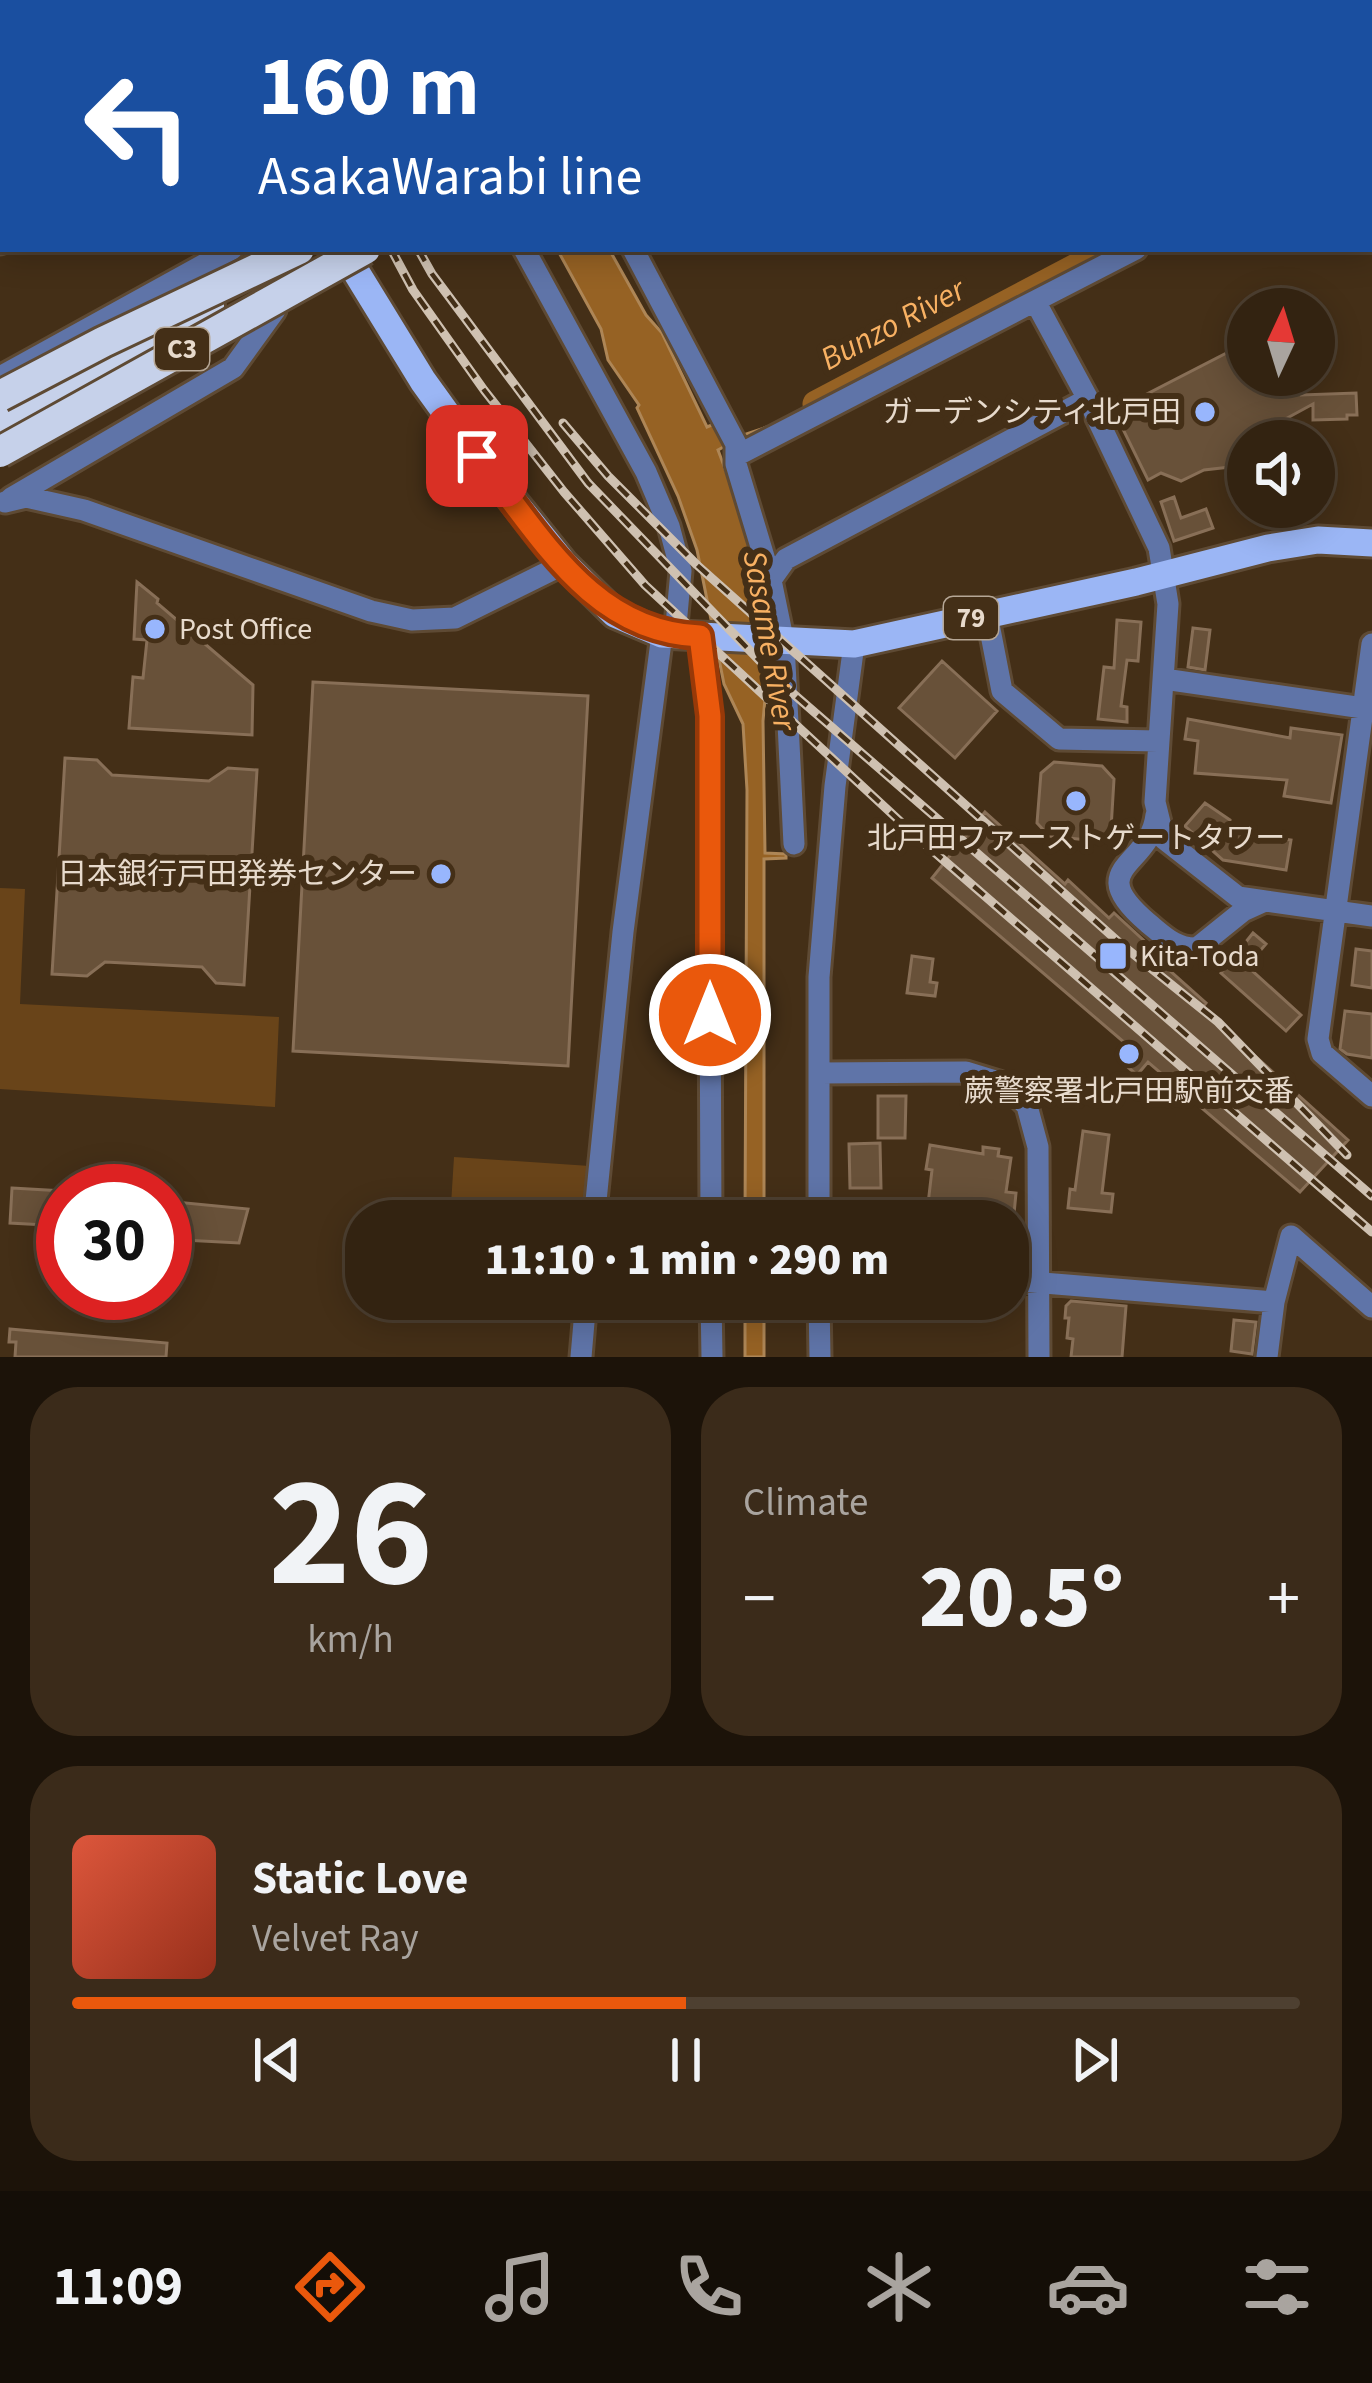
<!DOCTYPE html>
<html lang="en">
<head>
<meta charset="utf-8">
<style>
  body { margin:0; font-family:"Source Sans 3","Noto Sans JP",sans-serif; background:#3b2b1a; color:#f1f3f6; height:100vh; display:flex; flex-direction:column; font-size:45px; white-space:nowrap }
  * { box-sizing:border-box; margin:0 }
  p { font-size:39px; color:#a9a49f }
  .icon { flex:none; width:66px; height:66px; fill:none; stroke:currentColor; stroke-width:2; stroke-linecap:round; stroke-linejoin:round }
  .map { position:relative; height:1357px; overflow:hidden }
  .details { display:flex; flex-direction:column; gap:30px; padding:30px; background:#1c1309; flex:1 }
  .details>* { flex:none }
  .top-card { position:absolute; left:0px; top:0px; width:1374px; height:252px; box-shadow:0 6px 30px #0003,0 0 0 3px #4e4031; background:#1a4fa0; color:#fff; overflow:hidden }
  .needle { width:78px; rotate:4deg }
  .fabs { position:absolute; left:1227px; top:288px; display:grid; gap:24px }
  .fabs a { display:grid; place-items:center; width:108px; height:108px; border-radius:50%; background:#332311; box-shadow:0 6px 30px #0003,0 0 0 3px #4e4031; font-size:60px }
  .speed { position:absolute; left:36px; top:1164px; display:flex; gap:24px; font-size:60px; font-weight:700; text-align:center }
  .speed>* { display:grid; place-content:center; width:156px; height:156px; border-radius:50%; background:#332311; box-shadow:0 6px 30px #0003,0 0 0 3px #4e4031; line-height:1 }
  .speed .limit { border:18px solid #d22; background:#fff; color:#111 }
  .pin { position:absolute; display:grid; place-items:center; width:102px; height:102px; color:#fff; margin:-51px; border-radius:24px; box-shadow:0 6px 18px #0006 }
  .me { position:absolute; width:132px; margin:-66px; rotate:0deg; stroke-linejoin:round; filter:drop-shadow(0 0 9px #0008) }
  .turn { display:flex; align-items:center; gap:42px; height:252px; padding:0 60px; font-size:54px }
  .turn .icon { width:156px; height:156px; stroke-width:2.5 }
  .turn b { display:block; font-size:84px; line-height:102px }
  .big { font-size:90px; font-weight:800; line-height:1.1 }
  .details .card { flex:1; display:flex; flex-direction:column; justify-content:center; gap:18px; min-width:0; padding:0 42px; border-radius:48px; background:#3b2b1a }
  .details .dial { align-items:center; gap:0 }
  .dial b { font-size:156px; line-height:1 }
  .song { display:flex; align-items:center; gap:36px }
  .cover { width:144px; height:144px; border-radius:18px; background:linear-gradient(135deg,hsl(10 70% 55%),hsl(10 70% 35%)) }
  .played { height:12px; border-radius:6px; background:linear-gradient(90deg,#ea580c 50%,#4e4031 50%) }
  .keys { display:flex; justify-content:space-around; direction:ltr }
  .heat { display:flex; justify-content:space-between; align-items:center; font-size:66px; direction:ltr }
  .details .tiles { flex:1; display:grid; gap:30px; grid-template-columns:1fr 1fr }
  .card:last-child { grid-column:span 2 }
  .trip { position:absolute; left:345px; top:1200px; width:684px; height:120px; border-radius:48px; background:#332311; box-shadow:0 6px 30px #0003,0 0 0 3px #4e4031; font-weight:800; line-height:120px; text-align:center }
  .tabs { display:flex; height:192px; justify-content:space-around; align-items:center; background:#140e07; color:#a9a49f }
  .tabs .icon { width:84px; height:84px }
  .tabs .selected { color:#ea580c }
  .tabs b { font-size:54px; color:#f1f3f6 }
  .map>svg:first-child { display:block }
  .green { fill:#694419 }
  .water { fill:#966224; stroke:#ae8656; stroke-width:3 }
  .lines { fill:none; stroke-linecap:round; stroke-linejoin:round }
  .stream { stroke:#ae8656; stroke-width:4.5 }
  .river { stroke:#966224; stroke-width:27 }
  .building { fill:#685139; stroke:#886f57; stroke-width:3 }
  .minor-casing { stroke:#5e4a34; stroke-width:27 }
  .major-casing { stroke:#5e4a34; stroke-width:33 }
  .highway-casing { stroke:#5e4a34; stroke-width:36 }
  .minor { stroke:#5f74a8; stroke-width:21 }
  .major { stroke:#9bb6f5; stroke-width:27 }
  .highway { stroke:#c6d1ea; stroke-width:30 }
  .rail-casing { stroke:#cfc1b1; stroke-width:9 }
  .rail { stroke:#442f17; stroke-width:4.5; stroke-dasharray:14; stroke-linecap:butt }
  .highway-bridge-casing { stroke:#5e4a34; stroke-width:36; stroke-linecap:butt }
  .highway-bridge { stroke:#c6d1ea; stroke-width:30 }
  .route-casing { stroke:#983908; stroke-width:30 }
  .route { stroke:#ea580c; stroke-width:21 }
  .poi-dot { fill:#98b6fd; stroke:#442f17; stroke-width:4.5 }
  .labels { text-anchor:middle; stroke-width:12; stroke-linejoin:round; paint-order:stroke }
  .shield { fill:#442f17; stroke:#b6a796; stroke-width:3 }
  .shield-label { font-size:27px; font-weight:bold; fill:#e7dacc }
  .poi-label { font-size:30px; fill:#e7dacc; stroke:#442f17; text-anchor:end }
  .water-label { font-size:33px; font-style:italic; fill:#f8b163; stroke:#442f17 }
</style>
</head>
<body>
<div class="map">
<svg width="1372" height="1357" viewBox="0 0 1372 1357">
  <rect width="100%" height="100%" fill="#442f17"/>
  <path class="green" d="M 0,888 L 25,889 L 20,1004 L 279,1017 L 275,1107 L 0,1089 Z
    M 454,1157 L 590,1166 L 587,1221 L 450,1221 Z"/>
  <path class="water" d="M 557,249 L 609,249 L 646,315 L 662,333 L 707,427 L 719,422 L 729,444 L 718,450 L 739,506 L 763,602 L 769,653 L 763,721 L 765,853 L 786,854 L 786,858 L 764,859 L 764,1221 L 745,1221 L 747,790 L 743,724 L 724,684 L 697,550 L 678,496 L 637,408 L 639,405 L 608,360 L 601,329 Z
    M 745,1299 L 764,1299 L 764,1357 L 745,1357 Z"/>
  <g class="lines">
    <path class="stream" d="M 743,436 L 772,426"/>
    <path class="river" d="M 1371,113 L 1372,113
      M 816,404 L 1110,249"/>
  </g>
  <path class="building" d="M 1248,342 L 1248,375 L 1291,375 L 1301,395 L 1356,393 L 1357,415 L 1347,415 L 1347,419 L 1313,420 L 1313,404 L 1243,442 L 1240,455 L 1230,467 L 1204,470 L 1181,481 L 1161,473 L 1148,480 L 1114,411 Z
    M 1174,497 L 1181,518 L 1206,509 L 1213,528 L 1174,541 L 1161,502 Z
    M 137,582 L 158,599 L 157,603 L 253,685 L 252,735 L 129,728 L 133,677 L 143,678 L 147,640 L 134,639 Z
    M 1117,620 L 1141,622 L 1138,661 L 1127,660 L 1121,706 L 1127,707 L 1127,722 L 1098,719 L 1104,667 L 1114,668 Z
    M 1193,628 L 1210,630 L 1205,670 L 1188,667 Z
    M 942,661 L 997,711 L 955,758 L 899,708 Z
    M 313,682 L 588,696 L 568,1066 L 293,1051 Z
    M 1188,719 L 1290,738 L 1291,728 L 1342,735 L 1331,803 L 1284,796 L 1287,780 L 1195,773 L 1198,741 L 1185,739 Z
    M 65,758 L 97,760 L 112,775 L 209,781 L 228,768 L 257,770 L 244,985 L 216,983 L 202,967 L 105,962 L 87,976 L 52,974 Z
    M 1054,762 L 1102,766 L 1114,779 L 1111,829 L 1097,841 L 1049,836 L 1037,823 L 1041,773 Z
    M 1205,803 L 1230,820 L 1228,831 L 1291,840 L 1286,870 L 1223,860 L 1185,826 Z
    M 985,812 L 1065,884 L 1068,880 L 1109,918 L 1114,913 L 1152,948 L 1149,952 L 1206,1003 L 1202,1008 L 1348,1140 L 1300,1192 L 1148,1062 L 1137,1075 L 1122,1062 L 1132,1049 L 932,878 Z
    M 1253,933 L 1266,944 L 1247,966 L 1301,1015 L 1286,1031 L 1221,973 Z
    M 1356,949 L 1372,951 L 1372,988 L 1352,985 Z
    M 912,956 L 933,959 L 930,982 L 937,983 L 935,996 L 907,993 Z
    M 1345,1011 L 1372,1014 L 1372,1058 L 1347,1054 L 1340,1049 Z
    M 878,1096 L 906,1096 L 905,1138 L 878,1138 Z
    M 1083,1131 L 1109,1135 L 1102,1193 L 1113,1194 L 1111,1212 L 1068,1208 L 1070,1189 L 1075,1190 Z
    M 880,1143 L 881,1188 L 850,1188 L 849,1144 Z
    M 930,1145 L 983,1154 L 983,1147 L 999,1149 L 998,1156 L 1011,1158 L 1006,1192 L 1016,1193 L 1014,1214 L 928,1204 L 932,1170 L 926,1169 Z
    M 12,1188 L 63,1191 L 63,1226 L 10,1223 Z
    M 165,1201 L 248,1209 L 239,1243 L 165,1239 Z
    M 1071,1301 L 1126,1306 L 1122,1357 L 1071,1357 L 1073,1339 L 1067,1338 L 1069,1318 L 1065,1318 L 1066,1306 Z
    M 1234,1320 L 1256,1322 L 1252,1354 L 1231,1351 Z
    M 10,1329 L 167,1343 L 166,1357 L 15,1357 L 16,1342 L 9,1342 Z"/>
  <g class="lines">
    <defs>
      <path id="minor" d="M 374,0 L 377,3
        M 481,0 L 483,3
        M 1268,0 L 1269,3
        M 1371,128 L 1372,128
        M 1371,198 L 1372,199
        M 0,243 L 3,242
        M 524,249 L 646,472 L 669,526 L 681,571 L 675,636
        M 633,249 L 736,444 L 736,464 L 771,580 L 784,643 L 794,844
        M 1035,301 L 1136,249
        M 0,377 L 232,249
        M 736,456 L 1035,301 L 1088,399 L 1159,548 L 1168,604 L 1155,802 L 1164,839 L 1238,897 L 1372,916
        M 11,498 L 233,368 L 275,310
        M 5,502 L 26,497 L 84,510 L 371,611 L 412,620 L 455,618 L 564,564
        M 771,580 L 786,559 L 1088,399
        M 987,614 L 1002,691 L 1059,739 L 1158,741
        M 701,636 L 709,716 L 711,1221
        M 1372,644 L 1318,1039 L 1322,1053 L 1372,1096
        M 1164,679 L 1363,708
        M 1156,815 C 1150,868 1081,866 1148,923 C 1164,936 1176,949 1197,948 L 1243,911 L 1265,901
        M 820,1073 L 966,1072 L 1005,1084 L 1027,1106 L 1038,1147 L 1039,1357
        M 594,1221 L 623,932 L 662,634
        M 819,1221 L 819,977 L 835,786 L 854,644
        M 1008,1280 L 1274,1302
        M 711,1299 L 712,1357
        M 819,1299 L 820,1357
        M 581,1357 L 586,1299
        M 1267,1357 L 1274,1302 L 1291,1236 L 1372,1307"/>
      <path id="major" d="M 342,249 L 423,381 L 477,456 L 564,564 L 615,614 L 662,634 L 854,644 L 1136,582 L 1268,548 L 1318,540 L 1372,543"/>
      <path id="highway" d="M 767,3 L 773,0
        M 794,3 L 800,0
        M 862,3 L 868,0
        M 0,423 L 209,305"/>
    </defs>
    <use href="#minor" class="minor-casing"/>
    <use href="#major" class="major-casing"/>
    <use href="#highway" class="highway-casing"/>
    <use href="#minor" class="minor"/>
    <use href="#major" class="major"/>
    <use href="#highway" class="highway"/>
    <defs>
      <path id="rail" d="M 256,0 L 257,3
        M 282,0 L 283,3
        M 391,249 L 413,290 L 484,390 L 564,492 L 645,585 L 917,837 L 1372,1232
        M 418,249 L 432,274 L 588,483 L 782,684 L 1372,1196
        M 563,423 L 608,476 L 697,565 L 1122,945 L 1218,1022 L 1347,1155"/>
    </defs>
    <use href="#rail" class="rail-casing"/>
    <use href="#rail" class="rail"/>
    <defs>
      <path id="highway-bridge" d="M 0,396 L 103,342 L 299,249
        M 0,452 L 365,249"/>
    </defs>
    <use href="#highway-bridge" class="highway-bridge-casing"/>
    <use href="#highway-bridge" class="highway-bridge"/>
  </g>
  <g class="lines">
    <defs>
      <path id="route" d="M 477,456 C 540,534 591,632 700,636 L 710,716 L 710,1015"/>
    </defs>
    <use href="#route" class="route-casing"/>
    <use href="#route" class="route"/>
  </g>
  <g class="poi-dot">
    <circle cx="1205" cy="412" r="12"/>
    <circle cx="155" cy="629" r="12"/>
    <circle cx="1076" cy="801" r="12"/>
    <circle cx="441" cy="874" r="12"/>
    <rect x="1098" y="941" width="30" height="30" rx="6"/>
    <circle cx="1129" cy="1054" r="12"/>
  </g>
  <g class="labels">
    <g class="shield">
      <rect x="155" y="328" width="54" height="42" rx="9"/>
      <rect x="944" y="597" width="54" height="42" rx="9"/>
    </g>
    <g class="shield-label">
      <text x="182" y="358">C3</text>
      <text x="971" y="627">79</text>
    </g>
    <g class="poi-label">
      <text x="1181" y="422">ガーデンシティ北戸田</text>
      <text x="179" y="639" text-anchor="start">Post Office</text>
      <text x="1076" y="848" text-anchor="middle">北戸田ファーストゲートタワー</text>
      <text x="417" y="884">日本銀行戸田発券センター</text>
      <text x="1140" y="966" text-anchor="start">Kita-Toda</text>
      <text x="1129" y="1101" text-anchor="middle">蕨警察署北戸田駅前交番</text>
    </g>
    <g class="water-label">
      <text transform="translate(892 323) rotate(-28)" y="12">Bunzo River</text>
      <text transform="translate(771 640) rotate(80)" y="12">Sasame River</text>
    </g>
  </g>
</svg>
<div class="fabs">
<a><svg class="needle" viewBox="-14 -14 28 28"><path d="M0-13l5 13h-10z" fill="#e53935"/><path d="M0 13l5-13h-10z" fill="#a9a49f"/></svg></a>
<a><svg class="icon" aria-label="sound" viewBox="0 0 24 24"><path d="M4 9h4l5-4v14l-5-4H4zM17 9q2 3 0 6"/></svg></a>
</div>
<div class="speed"><div class="limit">30</div></div>
<div class="pin" style="left:477px;top:456px;background:#d93025"><svg class="icon" aria-label="arrive" viewBox="0 0 24 24"><path d="M6 21V4h12l-3 4 3 4H6"/></svg></div>
<svg class="me" style="left:710px;top:1015px" viewBox="-20 -20 40 40"><circle r="17" fill="#ea580c" stroke="#fff" stroke-width="3"/><path d="M0-11L8 9 0 5-8 9z" fill="#fff"/></svg>
<div class="trip">11:10 · 1 min · 290 m</div>
<div class="top-card">
<div class="turn"><svg class="icon" aria-label="left" viewBox="0 0 24 24"><path d="M17 20v-9H6M10 6l-5 5 5 5"/></svg><div><b>160 m</b>AsakaWarabi line</div></div>
</div>
</div>
<section class="details">
<div class="tiles">
<div class="card dial"><b>26</b><p>km/h</p></div>
<div class="card"><p>Climate</p>
<div class="heat"><a>−</a><b class="big">20.5°</b><a>+</a></div>
</div>
<div class="card">
<div class="song"><i class="cover"></i><div><b>Static Love</b><p>Velvet Ray</p></div></div>
<div class="played"></div>
<div class="keys"><svg class="icon" aria-label="previous" viewBox="0 0 24 24"><path d="M18 5L8 12l10 7zM5 5v14"/></svg><svg class="icon" aria-label="pause" viewBox="0 0 24 24"><path d="M8 5v14M16 5v14"/></svg><svg class="icon" aria-label="next" viewBox="0 0 24 24"><path d="M6 5l10 7-10 7zM19 5v14"/></svg></div>
</div>
</div>
</section>
<nav class="tabs">
<b>11:09</b>
<svg class="icon selected" aria-label="directions" viewBox="0 0 24 24"><path d="M12 3l9 9-9 9-9-9zM9 14v-3h6M13 9l2 2-2 2"/></svg>
<svg class="icon" aria-label="music" viewBox="0 0 24 24"><path d="M9 18V5l10-2v13"/><circle cx="6" cy="18" r="3"/><circle cx="16" cy="16" r="3"/></svg>
<svg class="icon" aria-label="phone" viewBox="0 0 24 24"><path d="M5 4h4l2 5-3 2q2 4 5 5l2-3 5 2v4C11 20 4 13 5 4z"/></svg>
<svg class="icon" aria-label="climate" viewBox="0 0 24 24"><path d="M12 3v18M4 7l16 10M4 17L20 7"/></svg>
<svg class="icon" aria-label="car" viewBox="0 0 24 24"><path d="M5 17H2v-5l4-1 3-4h7l3 4 3 1v5h-3M9 17h6M6 11h13"/><circle cx="7" cy="17" r="2"/><circle cx="17" cy="17" r="2"/></svg>
<svg class="icon" aria-label="filters" viewBox="0 0 24 24"><path d="M4 7h16M4 17h16"/><circle cx="9" cy="7" r="2"/><circle cx="15" cy="17" r="2"/></svg>
</nav>
</body>
</html>
